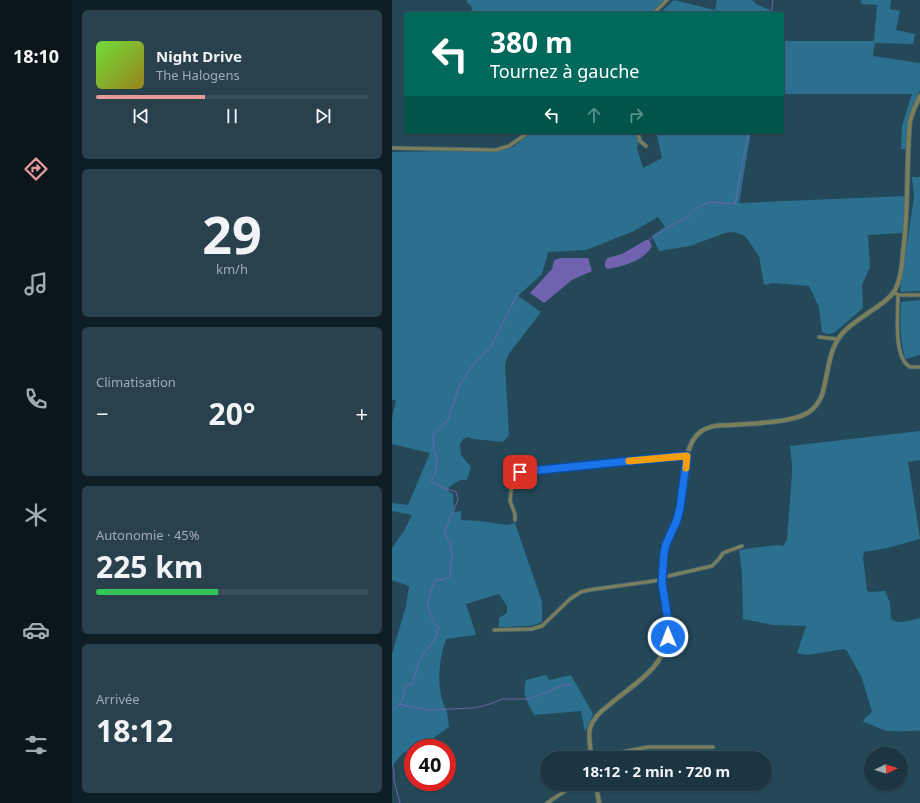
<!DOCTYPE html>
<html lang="fr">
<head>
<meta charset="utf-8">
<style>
  body { margin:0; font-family:"Noto Sans",sans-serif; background:#28414d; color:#f1f3f6; height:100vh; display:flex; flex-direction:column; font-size:15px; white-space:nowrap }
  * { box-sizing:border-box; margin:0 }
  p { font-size:13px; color:#a0abb2 }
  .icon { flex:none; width:22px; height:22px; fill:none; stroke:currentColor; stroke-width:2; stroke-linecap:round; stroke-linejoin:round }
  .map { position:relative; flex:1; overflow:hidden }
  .panel { display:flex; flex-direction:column; gap:10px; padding:10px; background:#0f1e24; width:320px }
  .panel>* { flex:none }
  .guide { position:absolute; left:12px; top:12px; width:380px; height:122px; border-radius:4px; box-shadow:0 1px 3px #0004,0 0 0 1px #39505b; background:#00695c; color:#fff; overflow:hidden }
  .needle { width:26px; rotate:86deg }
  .fabs { position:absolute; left:472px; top:747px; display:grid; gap:8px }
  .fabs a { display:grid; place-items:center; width:44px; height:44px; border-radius:50%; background:#1b3642; box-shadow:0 1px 3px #0004,0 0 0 1px #39505b; font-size:20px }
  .speed { position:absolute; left:12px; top:739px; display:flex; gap:8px; font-size:20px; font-weight:700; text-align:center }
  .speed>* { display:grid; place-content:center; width:52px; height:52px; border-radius:50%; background:#1b3642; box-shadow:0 1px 3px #0004,0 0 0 1px #39505b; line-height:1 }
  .speed .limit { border:6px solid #d22; background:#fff; color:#111 }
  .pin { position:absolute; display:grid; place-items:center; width:34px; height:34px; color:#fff; margin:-17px; border-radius:8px; box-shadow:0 2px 6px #0006 }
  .me { position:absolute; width:44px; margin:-22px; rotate:359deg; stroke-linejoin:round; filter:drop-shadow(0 0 3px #0008) }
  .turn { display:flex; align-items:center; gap:14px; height:84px; padding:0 20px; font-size:18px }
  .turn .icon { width:52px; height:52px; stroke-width:2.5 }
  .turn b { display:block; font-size:28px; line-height:34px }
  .lanes { display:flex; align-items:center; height:38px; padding:0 20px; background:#0003; justify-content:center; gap:20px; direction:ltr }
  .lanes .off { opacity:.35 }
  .big { font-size:30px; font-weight:700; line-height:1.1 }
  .panel .card { flex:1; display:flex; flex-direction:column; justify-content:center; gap:6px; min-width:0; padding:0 14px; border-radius:6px; background:#28414d }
  .panel .dial { align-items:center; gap:0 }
  .dial b { font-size:52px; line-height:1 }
  .song { display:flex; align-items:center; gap:12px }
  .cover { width:48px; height:48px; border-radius:6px; background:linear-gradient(135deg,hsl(100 70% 55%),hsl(50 70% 35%)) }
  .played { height:4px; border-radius:2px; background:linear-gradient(90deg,#e69b98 40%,#39505b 40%) }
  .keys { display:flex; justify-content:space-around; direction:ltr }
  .heat { display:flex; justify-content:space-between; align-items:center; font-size:22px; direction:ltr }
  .charge { height:6px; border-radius:3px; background:linear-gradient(90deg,#34c759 45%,#39505b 0) }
  .trip { position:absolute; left:148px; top:751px; width:232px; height:40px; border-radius:20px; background:#1b3642; box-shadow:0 1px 3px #0004,0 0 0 1px #39505b; font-weight:700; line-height:40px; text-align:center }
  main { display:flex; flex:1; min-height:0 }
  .tab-bar { display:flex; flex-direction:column; width:72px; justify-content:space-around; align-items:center; background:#0b161a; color:#a0abb2 }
  .tab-bar .icon { width:28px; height:28px }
  .tab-bar .current { color:#e69b98 }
  .tab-bar b { font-size:18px; color:#f1f3f6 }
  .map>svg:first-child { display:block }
  .green { fill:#2b718f }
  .water { fill:#7062af }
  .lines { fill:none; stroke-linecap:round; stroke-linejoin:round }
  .stream { stroke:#7062af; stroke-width:1 }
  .minor-casing { stroke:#476776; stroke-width:4.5 }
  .tertiary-casing { stroke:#476776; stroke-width:5.5 }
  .minor { stroke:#7c7d59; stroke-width:3 }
  .tertiary { stroke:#7c7d59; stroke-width:4 }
  .route-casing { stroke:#114b97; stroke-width:10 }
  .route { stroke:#1a73e8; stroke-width:7 }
  .slow { stroke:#f59e0b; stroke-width:7 }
</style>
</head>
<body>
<main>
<nav class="tab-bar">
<b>18:10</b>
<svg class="icon current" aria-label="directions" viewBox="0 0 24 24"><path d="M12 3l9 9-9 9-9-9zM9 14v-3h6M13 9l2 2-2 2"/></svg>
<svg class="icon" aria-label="music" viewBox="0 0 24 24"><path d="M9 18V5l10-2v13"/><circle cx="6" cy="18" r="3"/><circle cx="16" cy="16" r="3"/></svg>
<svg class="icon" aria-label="phone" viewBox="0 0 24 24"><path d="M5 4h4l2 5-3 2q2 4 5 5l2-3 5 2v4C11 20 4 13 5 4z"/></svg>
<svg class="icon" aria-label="climate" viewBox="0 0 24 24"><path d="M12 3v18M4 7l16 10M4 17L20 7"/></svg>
<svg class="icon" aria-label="car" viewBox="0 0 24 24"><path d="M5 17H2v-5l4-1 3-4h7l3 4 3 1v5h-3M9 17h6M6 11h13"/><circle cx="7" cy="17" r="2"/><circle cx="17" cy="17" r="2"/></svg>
<svg class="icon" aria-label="filters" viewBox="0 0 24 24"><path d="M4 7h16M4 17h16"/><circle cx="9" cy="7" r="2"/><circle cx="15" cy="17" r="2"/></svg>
</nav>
<section class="panel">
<div class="card">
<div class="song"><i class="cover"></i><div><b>Night Drive</b><p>The Halogens</p></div></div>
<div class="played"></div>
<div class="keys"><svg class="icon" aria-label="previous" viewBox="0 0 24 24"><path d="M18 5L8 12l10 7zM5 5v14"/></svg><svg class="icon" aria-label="pause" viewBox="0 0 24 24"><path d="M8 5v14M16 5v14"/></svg><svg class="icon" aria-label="next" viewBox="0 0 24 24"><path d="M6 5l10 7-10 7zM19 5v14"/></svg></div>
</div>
<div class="card dial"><b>29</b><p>km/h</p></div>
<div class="card"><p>Climatisation</p>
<div class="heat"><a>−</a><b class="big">20°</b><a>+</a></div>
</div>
<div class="card"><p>Autonomie · 45%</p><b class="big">225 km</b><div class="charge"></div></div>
<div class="card"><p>Arrivée</p><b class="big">18:12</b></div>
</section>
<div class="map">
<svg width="528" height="803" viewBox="0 0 528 803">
  <rect width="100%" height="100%" fill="#244858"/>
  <path class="green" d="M 75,0 L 272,0 L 258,14 L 80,14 L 78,12 L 81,8 L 75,2 Z
    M 282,0 L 323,10 L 325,0 L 360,0 L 364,4 L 382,12 L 382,14 L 267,14 Z
    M 469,0 L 499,0 L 498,9 L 508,11 L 504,30 L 523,34 L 521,44 L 483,43 L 481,56 L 528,63 L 528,90 L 519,109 L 516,126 L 515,149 L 509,149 L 510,126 L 520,94 L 390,94 L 390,41 L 482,41 L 485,5 L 471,4 L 469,3 Z
    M 140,132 L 248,132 L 245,148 L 251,168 L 270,158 L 264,132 L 359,132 L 347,203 L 513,196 L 511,233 L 476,235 L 478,267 L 470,285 L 471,308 L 442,333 L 435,334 L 430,332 L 427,307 L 417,286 L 381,283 L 372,285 L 367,256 L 353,236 L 342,232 L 333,233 L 298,246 L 267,251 L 260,236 L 273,227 L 266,217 L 242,231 L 194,250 L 156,252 L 150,274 L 126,296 L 149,312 L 116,355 L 113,365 L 117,435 L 111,442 L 82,439 L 76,437 L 71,439 L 68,444 L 69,455 L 79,467 L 75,480 L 68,480 L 57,487 L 56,491 L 61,494 L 62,512 L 69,511 L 69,520 L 88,521 L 115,525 L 123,523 L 150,602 L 150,622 L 139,626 L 107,627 L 107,618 L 115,613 L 115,606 L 107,594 L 74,604 L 84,635 L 54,639 C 47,660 45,679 50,700 C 51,703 53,706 54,709 C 56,715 56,721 57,727 L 29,747 L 21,748 L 11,753 L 0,766 L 0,654 L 14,606 L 17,586 L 0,580 L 0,548 L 12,531 L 20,515 L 0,511 L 0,503 L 16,505 L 38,453 L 0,444 L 0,419 L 4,400 L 0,400 L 0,153 L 1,152 L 110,150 L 121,147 Z
    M 520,177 L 528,177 L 528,291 L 509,292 L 508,289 L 522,198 Z
    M 528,300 L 528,355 L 513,359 C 508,340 508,321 509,302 Z
    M 528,431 L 528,460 L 516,462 L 528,539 L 495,548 L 472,552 L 471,557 L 475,591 L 478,592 L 493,591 L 498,603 L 499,619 C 506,625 519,620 528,618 L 528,731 C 516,730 504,733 492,730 C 485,728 478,723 471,722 L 473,718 L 480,712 L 470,678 L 455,651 L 452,649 L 415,655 L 405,653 L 414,626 L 381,625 L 351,619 L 350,573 L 347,550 L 384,545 L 391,546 L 395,540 L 400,474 L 400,464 L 398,446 Z
    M 154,675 L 157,680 L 179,675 L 201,714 L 193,732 L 189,711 L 142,715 C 135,701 130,696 134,680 Z"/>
  <path class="water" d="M 254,240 L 257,240 L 260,246 C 252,261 232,266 216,269 L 213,267 L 213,262 L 215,258 L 230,254 Z
    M 169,258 L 196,258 L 200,271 L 180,280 L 152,303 L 138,293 L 160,269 L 162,260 Z"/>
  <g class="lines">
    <path class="stream" d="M 379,14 L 381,0
      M 257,240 L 276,227 L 296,217 L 306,207 L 318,202 L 343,204 L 353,149 L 358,132
      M 7,704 L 36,710 L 82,708 L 98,704 L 110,699 L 137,699 L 172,685 L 179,685
      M 0,711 L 10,701 L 13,685 L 20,685 L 27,662 L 34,650 L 42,641 L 47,627 L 43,625 L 35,605 L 40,588 L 45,579 L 52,580 L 58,576 L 60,553 L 58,542 L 52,533 L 66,500 L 64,492 L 46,486 L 39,481 L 44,471 L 45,460 L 42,449 L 41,435 L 56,420 L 59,409 L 69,383 L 80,366 L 99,346 L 126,293
      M 0,763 L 2,772 L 2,780 L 8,803"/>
    <defs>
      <path id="minor" d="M 261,14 L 275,0
        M 246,132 L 248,141 L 254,146
        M 0,148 L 104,150 L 117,146 L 137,132
        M 502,292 L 506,295 C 506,313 501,358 518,367 L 528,367
        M 506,295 L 528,295
        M 427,337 L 445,339
        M 123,520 L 123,514 L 118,501 L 121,473 L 288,456 L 295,456
        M 102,630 L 140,629 L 150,626 L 178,599 L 189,592 L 197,590 L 269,580 L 272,577 L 320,566 L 327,559 L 331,553 L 350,546
        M 215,758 L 230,752 L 256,747 L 321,747
        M 155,803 L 184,784"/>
      <path id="tertiary" d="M 200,758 C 198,748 196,738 198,728 C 201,718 209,711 217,705 C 240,685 272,669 276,636 C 279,617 270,598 270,579 C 270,567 270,554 274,543 C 278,532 285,522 288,510 C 293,488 289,447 308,432 C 318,425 329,425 340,425 C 361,423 401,423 417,412 C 423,408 427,402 430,395 C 436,376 436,351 449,335 C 461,319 495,305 503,290 C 509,279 510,265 511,252 C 517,209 514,165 518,121 L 522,109 L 528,96
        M 204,784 L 207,803"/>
    </defs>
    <use href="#minor" class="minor-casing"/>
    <use href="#tertiary" class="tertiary-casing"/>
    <use href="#minor" class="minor"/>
    <use href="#tertiary" class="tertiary"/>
  </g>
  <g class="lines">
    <defs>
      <path id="route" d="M 128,472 L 288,456 L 295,456 L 288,508 L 285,520 L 274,544 L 272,553 L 270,583 L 276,620 L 276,637"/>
    </defs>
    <use href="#route" class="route-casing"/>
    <use href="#route" class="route"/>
    <path class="slow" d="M 237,461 L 294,456 L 295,456 L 294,468"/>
  </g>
</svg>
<div class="fabs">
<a><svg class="needle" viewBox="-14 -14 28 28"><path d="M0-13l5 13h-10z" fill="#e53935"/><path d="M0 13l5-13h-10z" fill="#a0abb2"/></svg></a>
</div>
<div class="speed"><div class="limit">40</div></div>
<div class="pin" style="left:128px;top:472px;background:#d93025"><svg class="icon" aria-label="arrive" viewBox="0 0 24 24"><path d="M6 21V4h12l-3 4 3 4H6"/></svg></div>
<svg class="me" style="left:276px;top:637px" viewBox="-20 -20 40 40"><circle r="17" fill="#1a73e8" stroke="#fff" stroke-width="3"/><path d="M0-11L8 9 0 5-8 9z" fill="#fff"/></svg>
<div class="trip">18:12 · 2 min · 720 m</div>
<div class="guide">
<div class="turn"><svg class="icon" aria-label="left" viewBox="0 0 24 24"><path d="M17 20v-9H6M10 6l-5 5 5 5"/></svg><div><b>380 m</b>Tournez à gauche</div></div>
<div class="lanes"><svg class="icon" aria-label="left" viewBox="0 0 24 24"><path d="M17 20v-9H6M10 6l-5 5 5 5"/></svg><svg class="icon off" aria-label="ahead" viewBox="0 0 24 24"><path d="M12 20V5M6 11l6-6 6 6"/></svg><svg class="icon off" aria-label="right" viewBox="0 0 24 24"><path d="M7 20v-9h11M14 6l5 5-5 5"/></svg></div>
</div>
</div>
</main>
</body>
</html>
